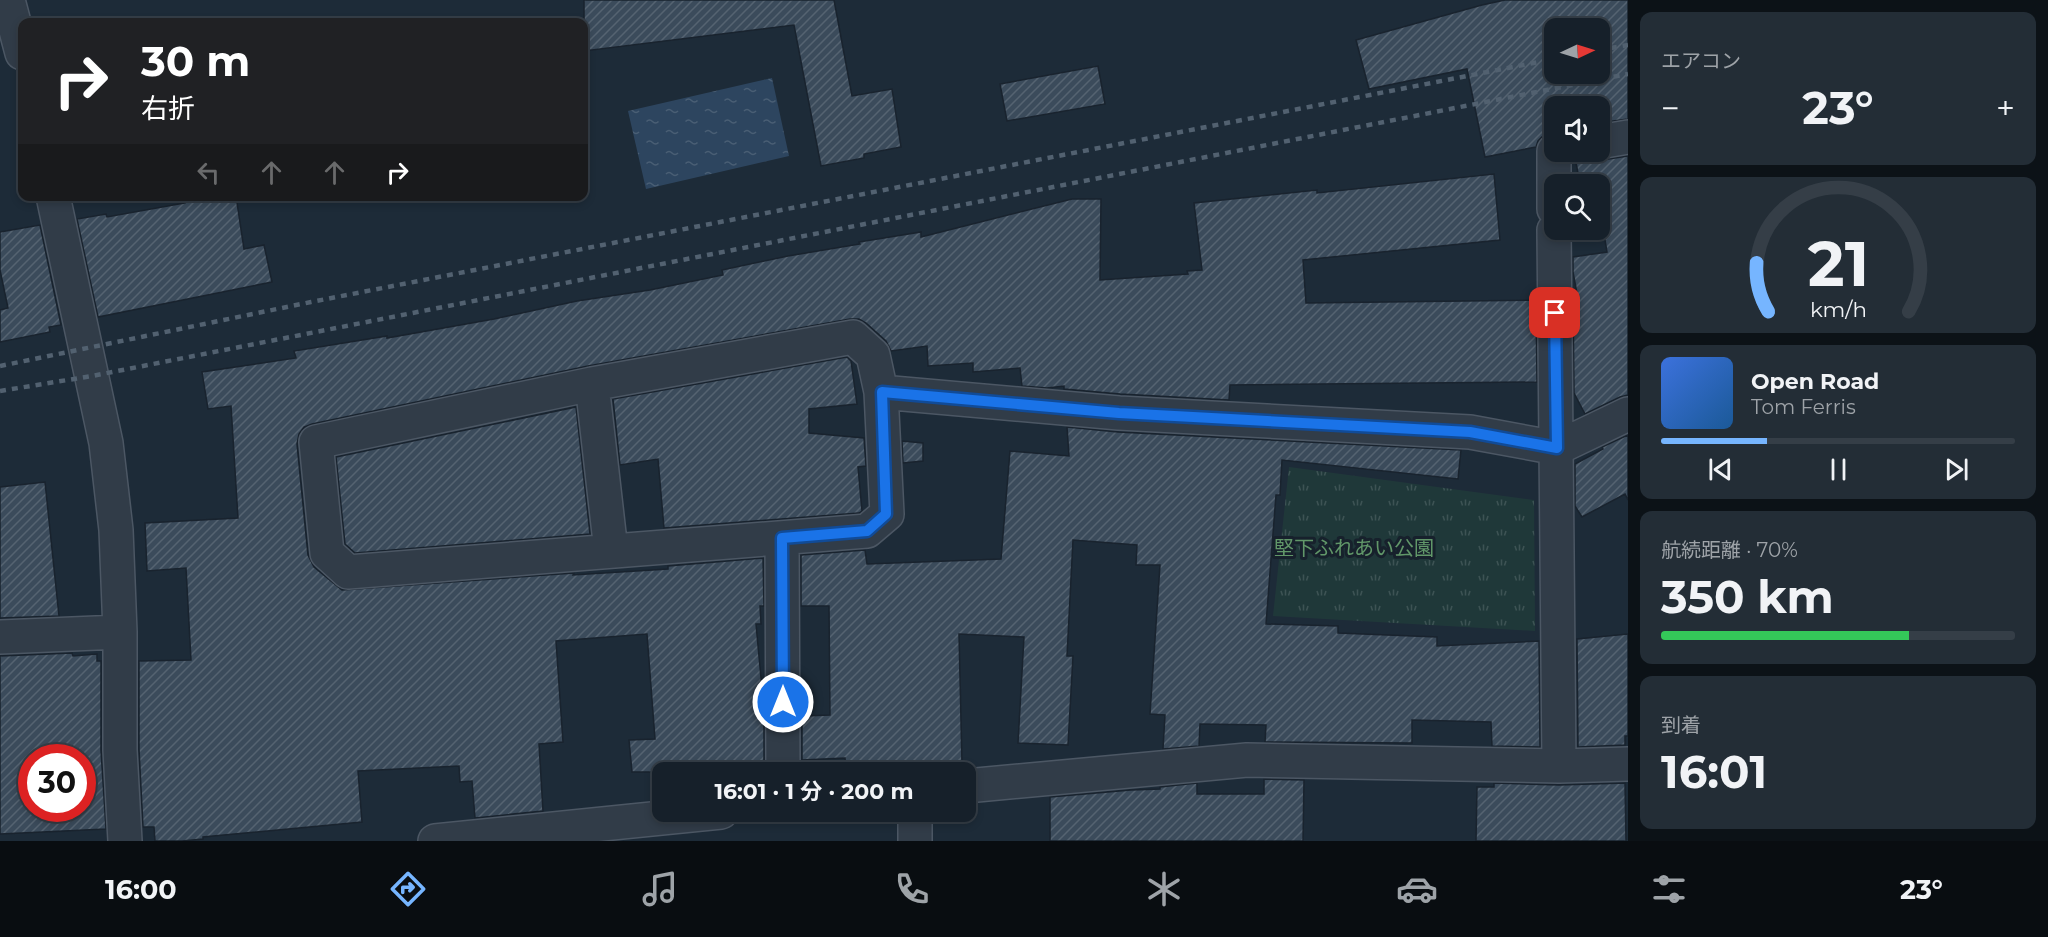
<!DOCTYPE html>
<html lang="ja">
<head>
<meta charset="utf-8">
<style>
  body { margin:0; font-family:Montserrat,"Noto Sans JP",sans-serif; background:#232d36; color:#f1f3f6; height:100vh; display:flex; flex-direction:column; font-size:22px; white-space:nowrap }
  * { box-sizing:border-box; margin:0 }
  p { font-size:20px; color:#9ea3a8 }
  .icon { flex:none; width:33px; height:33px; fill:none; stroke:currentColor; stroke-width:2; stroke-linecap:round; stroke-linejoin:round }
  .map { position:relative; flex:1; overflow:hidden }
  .side { display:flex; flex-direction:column; gap:12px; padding:12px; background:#0c1217; width:420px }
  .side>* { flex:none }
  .hud { position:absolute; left:18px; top:18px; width:570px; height:183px; border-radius:12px; box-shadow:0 3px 9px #0003,0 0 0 2px #353e47; background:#202124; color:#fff; overflow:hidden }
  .needle { width:39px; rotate:86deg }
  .fabs { position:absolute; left:1544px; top:18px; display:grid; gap:12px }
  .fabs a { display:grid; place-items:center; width:66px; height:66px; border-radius:12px; background:#16202a; box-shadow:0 3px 9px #0003,0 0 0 2px #353e47; font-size:30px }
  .speed { position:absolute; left:18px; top:744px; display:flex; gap:12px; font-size:30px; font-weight:700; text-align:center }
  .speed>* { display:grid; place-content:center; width:78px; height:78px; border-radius:50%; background:#16202a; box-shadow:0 3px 9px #0003,0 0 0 2px #353e47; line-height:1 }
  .speed .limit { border:9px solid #d22; background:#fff; color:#111 }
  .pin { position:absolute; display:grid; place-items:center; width:51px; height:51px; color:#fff; margin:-26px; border-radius:12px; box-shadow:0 3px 9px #0006 }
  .me { position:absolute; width:66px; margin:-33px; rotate:0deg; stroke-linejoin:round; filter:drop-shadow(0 0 4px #0008) }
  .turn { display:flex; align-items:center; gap:21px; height:126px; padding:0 24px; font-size:27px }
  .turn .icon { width:78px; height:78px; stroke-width:2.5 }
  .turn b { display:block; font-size:42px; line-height:51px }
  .lanes { display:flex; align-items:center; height:57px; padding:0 24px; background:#0003; justify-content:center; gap:30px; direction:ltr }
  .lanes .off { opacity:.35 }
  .big { font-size:45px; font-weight:700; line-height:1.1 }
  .side .widget { flex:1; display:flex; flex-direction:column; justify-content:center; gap:9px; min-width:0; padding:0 21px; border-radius:12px; background:#232d36 }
  .side .dial { align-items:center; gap:0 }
  .dial svg { height:156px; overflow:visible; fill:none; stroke:#353e47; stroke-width:7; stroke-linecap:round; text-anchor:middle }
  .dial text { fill:#f1f3f6; stroke:none }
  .song { display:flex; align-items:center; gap:18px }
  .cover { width:72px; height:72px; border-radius:9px; background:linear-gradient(135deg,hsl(220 70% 55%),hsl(210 70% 35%)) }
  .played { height:6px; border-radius:3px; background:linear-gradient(90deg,#76b5ff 30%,#353e47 30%) }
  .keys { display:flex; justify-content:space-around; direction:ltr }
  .heat { display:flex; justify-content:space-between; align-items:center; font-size:33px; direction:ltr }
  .charge { height:9px; border-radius:4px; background:linear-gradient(90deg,#34c759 70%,#353e47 0) }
  .trip { position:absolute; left:652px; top:762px; width:324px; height:60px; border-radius:12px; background:#16202a; box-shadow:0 3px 9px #0003,0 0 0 2px #353e47; font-weight:700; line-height:60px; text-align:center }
  .tabs { display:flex; height:96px; justify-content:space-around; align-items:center; background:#090d11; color:#9ea3a8 }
  .tabs .icon { width:42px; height:42px }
  .tabs .selected { color:#76b5ff }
  .tabs b { font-size:27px; color:#f1f3f6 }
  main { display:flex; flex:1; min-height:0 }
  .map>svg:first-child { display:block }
  .grass { fill:url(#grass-tufts) }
  .water { fill:url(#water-ripples) }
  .building { fill:url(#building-hatch); stroke:#19232e; stroke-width:1.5; fill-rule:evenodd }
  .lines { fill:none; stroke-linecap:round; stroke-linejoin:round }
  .minor-casing { stroke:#4c5764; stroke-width:36 }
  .minor { stroke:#313c48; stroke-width:33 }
  .rail { stroke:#526170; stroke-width:4.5; stroke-dasharray:6 6; stroke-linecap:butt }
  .route-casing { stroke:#114b97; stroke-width:15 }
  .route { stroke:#1a73e8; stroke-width:10 }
  .labels { text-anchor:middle; stroke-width:6; stroke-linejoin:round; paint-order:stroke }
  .park-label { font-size:20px; fill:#619769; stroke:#17212c }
</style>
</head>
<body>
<main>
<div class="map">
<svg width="1628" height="841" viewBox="0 0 1628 841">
  <defs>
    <pattern id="grass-tufts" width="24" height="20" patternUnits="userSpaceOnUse" patternTransform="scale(1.5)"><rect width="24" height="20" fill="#1f3839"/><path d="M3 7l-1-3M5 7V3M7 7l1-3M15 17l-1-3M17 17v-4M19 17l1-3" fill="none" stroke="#3d5354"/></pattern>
    <pattern id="water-ripples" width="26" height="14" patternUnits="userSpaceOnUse" patternTransform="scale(1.5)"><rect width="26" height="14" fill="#2d455f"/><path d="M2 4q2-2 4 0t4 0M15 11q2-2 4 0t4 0" fill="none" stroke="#495e74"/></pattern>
    <pattern id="building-hatch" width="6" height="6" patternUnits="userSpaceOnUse" patternTransform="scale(1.5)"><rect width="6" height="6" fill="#3b4b5b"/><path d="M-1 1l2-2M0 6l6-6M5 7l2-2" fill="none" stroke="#556371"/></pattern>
  </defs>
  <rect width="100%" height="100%" fill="#1d2b38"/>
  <path class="grass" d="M 1289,467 L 1534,500 L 1535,631 L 1273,616 Z"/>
  <path class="water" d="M 772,78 L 789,156 L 646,189 L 628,111 Z"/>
  <path class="building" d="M 584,0 L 834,0 L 852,96 L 892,89 L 901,147 L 864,154 L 864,158 L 821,166 L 794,25 L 584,51 Z
    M 1505,0 L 1628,0 L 1628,119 L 1599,123 L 1599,106 L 1554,106 L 1554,132 L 1544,135 L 1538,141 L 1536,147 L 1485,157 L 1467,69 L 1369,89 L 1356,40 L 1482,5 ZM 1554,28 L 1599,28 L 1599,74 L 1554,74 Z
    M 1098,66 L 1105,104 L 1007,121 L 1000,84 Z
    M 1574,152 L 1583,152 L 1592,159 L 1602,160 L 1628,156 L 1628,395 L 1620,397 L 1585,414 L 1574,393 L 1573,299 L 1578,299 L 1573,272 L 1573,257 L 1607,252 L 1599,204 L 1599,184 L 1580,184 Z
    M 1494,174 L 1500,240 L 1303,260 L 1306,303 L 1536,300 L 1537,382 L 1230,385 L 1229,400 L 1120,394 L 1064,389 L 1064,386 L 1047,388 L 1022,386 L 1020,368 L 973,372 L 973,363 L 928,366 L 927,346 L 891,351 L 886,341 L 866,323 L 859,319 L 850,319 L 588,366 L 312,424 L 304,427 L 299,434 L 297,444 L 308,555 L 314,567 L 342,590 L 574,573 L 573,575 L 668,569 L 668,566 L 763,558 L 764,606 L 760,606 L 761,624 L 756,624 L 764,710 L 764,772 L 632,772 L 629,740 L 655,739 L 647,634 L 556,641 L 563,742 L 539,744 L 543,811 L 475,818 L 472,781 L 460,782 L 459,766 L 358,771 L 362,822 L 203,837 L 203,839 L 182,841 L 155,841 L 154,827 L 143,827 L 139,749 L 139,661 L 191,660 L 186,568 L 147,571 L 145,523 L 238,518 L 231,406 L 208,409 L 202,372 L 296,358 L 294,351 L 387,336 L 387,338 L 494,319 L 577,301 L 650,290 L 723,275 L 722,270 L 788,256 L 860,244 L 859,242 L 921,232 L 921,237 L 1072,199 L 1101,199 L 1100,280 L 1188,274 L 1187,271 L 1202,270 L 1194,203 L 1317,190 L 1317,193 Z
    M 184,196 L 236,196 L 244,249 L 264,245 L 272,282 L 98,317 L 77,219 L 106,214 L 107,217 L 185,203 Z
    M 40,225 L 61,325 L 49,327 L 50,332 L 0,342 L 0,310 L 8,308 L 0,270 L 0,232 Z
    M 847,357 L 851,361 L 857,404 L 809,409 L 809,433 L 864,438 L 866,466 L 858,467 L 862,511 L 859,513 L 664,528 L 658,459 L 620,465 L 613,399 Z
    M 576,407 L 590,534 L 355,553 L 345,544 L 336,457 Z
    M 1067,427 L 1118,432 L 1461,450 L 1458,479 L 1282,460 L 1280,495 L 1276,495 L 1266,624 L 1338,626 L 1338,633 L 1437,637 L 1437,646 L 1539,641 L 1540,747 L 1492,746 L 1491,722 L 1412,720 L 1412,743 L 1265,742 L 1266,725 L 1200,724 L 1199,746 L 1163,749 L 1165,715 L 1150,714 L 1160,565 L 1136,565 L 1137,545 L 1073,540 L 1067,656 L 1073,656 L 1068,745 L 1018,743 L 1024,637 L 959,634 L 962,764 L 897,766 L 898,772 L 846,772 L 845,758 L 802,760 L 802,716 L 830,715 L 829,606 L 801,606 L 801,555 L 865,550 L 867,564 L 1001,559 L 1010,451 L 1069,456 Z
    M 1628,435 L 1628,500 L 1625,494 L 1582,517 L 1575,506 L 1575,464 L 1603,449 L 1602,447 Z
    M 902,441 L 923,443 L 923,461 L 903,463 Z
    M 45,482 L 59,616 L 0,618 L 0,487 Z
    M 1628,634 L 1628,736 L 1625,736 L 1625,745 L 1578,747 L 1577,639 Z
    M 72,653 L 73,656 L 97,654 L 97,661 L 101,661 L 101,750 L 106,829 L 0,834 L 0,656 ZM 32,758 L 82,758 L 82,808 L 32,808 Z
    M 1264,779 L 1304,780 L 1303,841 L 1050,841 L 1050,797 L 1131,790 L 1160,789 L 1160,787 L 1197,783 L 1197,794 L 1264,794 Z
    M 1494,783 L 1559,785 L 1625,783 L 1626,841 L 1476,841 L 1477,787 L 1494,787 Z"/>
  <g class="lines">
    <defs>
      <path id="minor" d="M 8,0 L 22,53
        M 1599,142 L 1628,137
        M 1554,151 L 1554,209
        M 53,196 L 106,443 L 116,530 L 120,632
        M 1554,230 L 1559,766
        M 853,337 L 873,355 L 881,392 L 887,514 L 867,531 L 348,572 L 327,553 L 316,442 L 592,384 Z
        M 592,384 L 611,551
        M 881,392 L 1119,413 L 1470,432 L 1557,448 L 1628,414
        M 782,538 L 783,772
        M 0,637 L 120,632 L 120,750 L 125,841
        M 966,786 L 1247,760 L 1559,766 L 1628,764
        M 915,812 L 915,841
        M 435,841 L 721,812"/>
    </defs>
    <use href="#minor" class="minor-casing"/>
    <use href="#minor" class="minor"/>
    <path class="rail" d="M 1599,50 L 1628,45
      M 0,366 L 311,302 L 1554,59
      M 0,391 L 92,376 L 1628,74"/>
  </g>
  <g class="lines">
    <defs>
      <path id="route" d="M 783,702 L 782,538 L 867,531 L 886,514 L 882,392 L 1119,413 L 1470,432 L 1557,448 L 1555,313"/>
    </defs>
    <use href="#route" class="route-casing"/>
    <use href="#route" class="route"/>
  </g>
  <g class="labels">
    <g class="park-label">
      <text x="1354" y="555">堅下ふれあい公園</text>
    </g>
  </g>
</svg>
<div class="fabs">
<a><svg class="needle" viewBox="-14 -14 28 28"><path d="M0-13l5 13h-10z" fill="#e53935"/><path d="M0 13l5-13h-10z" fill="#9ea3a8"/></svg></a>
<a><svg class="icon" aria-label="sound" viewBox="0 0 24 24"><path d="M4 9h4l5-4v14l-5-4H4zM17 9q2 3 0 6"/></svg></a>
<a><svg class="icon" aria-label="search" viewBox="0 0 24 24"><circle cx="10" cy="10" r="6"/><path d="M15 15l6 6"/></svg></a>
</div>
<div class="speed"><div class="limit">30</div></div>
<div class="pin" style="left:1555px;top:313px;background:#d93025"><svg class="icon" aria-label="arrive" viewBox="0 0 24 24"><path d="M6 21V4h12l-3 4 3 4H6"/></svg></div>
<svg class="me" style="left:783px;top:702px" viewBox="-20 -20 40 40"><circle r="17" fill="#1a73e8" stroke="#fff" stroke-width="3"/><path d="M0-11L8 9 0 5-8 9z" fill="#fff"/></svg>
<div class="trip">16:01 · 1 分 · 200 m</div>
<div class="hud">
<div class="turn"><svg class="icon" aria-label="right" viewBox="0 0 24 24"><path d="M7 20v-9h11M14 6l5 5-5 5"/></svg><div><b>30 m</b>右折</div></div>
<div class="lanes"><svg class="icon off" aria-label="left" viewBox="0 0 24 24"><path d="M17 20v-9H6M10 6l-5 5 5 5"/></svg><svg class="icon off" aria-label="ahead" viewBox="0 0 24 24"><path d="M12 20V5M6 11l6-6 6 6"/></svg><svg class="icon off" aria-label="ahead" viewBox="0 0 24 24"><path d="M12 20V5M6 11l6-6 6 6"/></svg><svg class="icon" aria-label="right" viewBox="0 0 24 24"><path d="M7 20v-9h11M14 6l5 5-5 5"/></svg></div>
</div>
</div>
<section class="side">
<div class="widget"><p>エアコン</p>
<div class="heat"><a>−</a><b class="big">23°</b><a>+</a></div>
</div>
<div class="widget dial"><svg viewBox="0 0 100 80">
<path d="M14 69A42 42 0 1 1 86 69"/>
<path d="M14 69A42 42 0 0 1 8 44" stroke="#76b5ff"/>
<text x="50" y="56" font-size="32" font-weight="700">21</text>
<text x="50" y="72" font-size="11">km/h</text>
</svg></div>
<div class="widget">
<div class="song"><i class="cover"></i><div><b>Open Road</b><p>Tom Ferris</p></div></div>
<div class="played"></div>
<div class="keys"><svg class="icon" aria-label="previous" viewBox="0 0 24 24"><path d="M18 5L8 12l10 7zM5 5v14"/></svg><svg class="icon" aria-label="pause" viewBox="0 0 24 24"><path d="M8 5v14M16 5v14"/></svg><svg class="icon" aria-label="next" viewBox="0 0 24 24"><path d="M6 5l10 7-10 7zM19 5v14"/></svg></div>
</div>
<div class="widget"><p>航続距離 · 70%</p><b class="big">350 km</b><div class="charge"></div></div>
<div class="widget"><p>到着</p><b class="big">16:01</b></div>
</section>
</main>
<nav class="tabs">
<b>16:00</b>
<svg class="icon selected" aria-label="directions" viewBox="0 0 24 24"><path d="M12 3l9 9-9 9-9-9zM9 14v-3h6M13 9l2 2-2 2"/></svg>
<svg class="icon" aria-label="music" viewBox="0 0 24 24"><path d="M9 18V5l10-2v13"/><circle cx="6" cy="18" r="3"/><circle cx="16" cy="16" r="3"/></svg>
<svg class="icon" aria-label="phone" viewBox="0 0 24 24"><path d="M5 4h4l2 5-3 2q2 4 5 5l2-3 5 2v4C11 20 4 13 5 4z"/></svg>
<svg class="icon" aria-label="climate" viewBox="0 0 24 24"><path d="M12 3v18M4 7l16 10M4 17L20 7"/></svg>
<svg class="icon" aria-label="car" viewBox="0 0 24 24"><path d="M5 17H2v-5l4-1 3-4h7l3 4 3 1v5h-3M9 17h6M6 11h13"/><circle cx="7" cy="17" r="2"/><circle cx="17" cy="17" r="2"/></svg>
<svg class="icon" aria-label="filters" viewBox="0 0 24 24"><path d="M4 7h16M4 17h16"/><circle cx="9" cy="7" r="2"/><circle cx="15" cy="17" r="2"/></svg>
<b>23°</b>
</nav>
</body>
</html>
